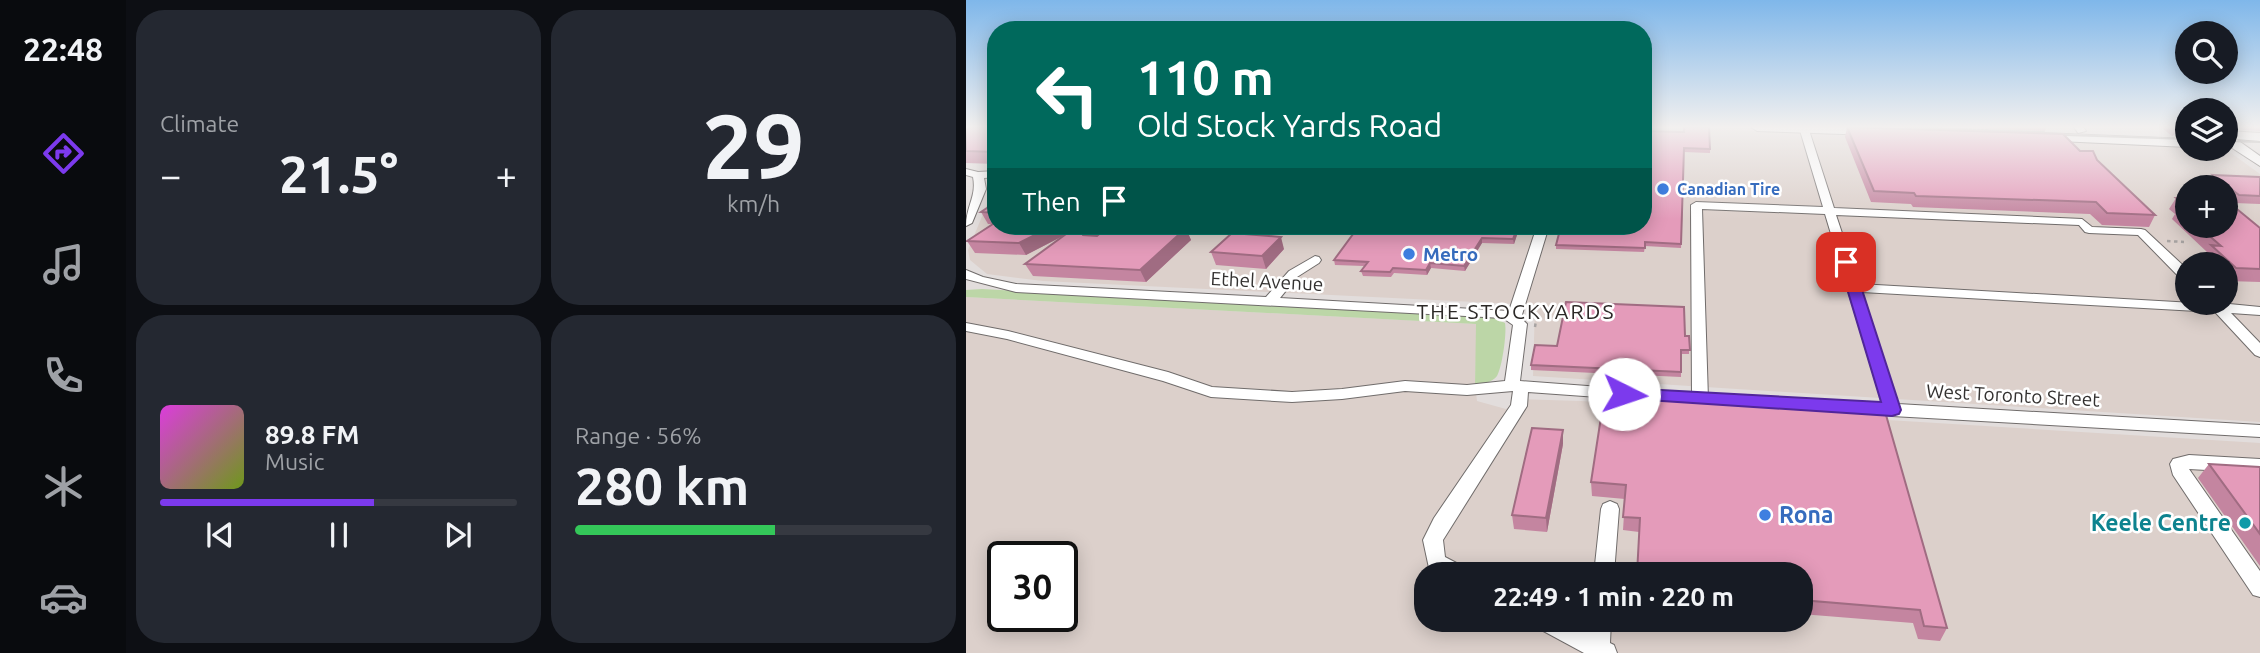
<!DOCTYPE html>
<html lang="en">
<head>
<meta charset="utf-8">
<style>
  body { margin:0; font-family:Ubuntu,sans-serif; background:#242831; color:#f1f3f6; height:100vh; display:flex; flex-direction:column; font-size:26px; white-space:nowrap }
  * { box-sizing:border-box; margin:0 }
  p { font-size:23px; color:#9ea1a6 }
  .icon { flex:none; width:38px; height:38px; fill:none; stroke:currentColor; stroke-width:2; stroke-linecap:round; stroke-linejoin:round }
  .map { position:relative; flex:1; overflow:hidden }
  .side { display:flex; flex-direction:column; gap:10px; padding:10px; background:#0d0f14; width:840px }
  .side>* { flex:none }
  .hud { position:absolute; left:21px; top:21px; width:665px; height:214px; border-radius:28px; box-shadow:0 4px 18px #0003; background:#00695c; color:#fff; overflow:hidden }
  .fabs { position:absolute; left:1209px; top:21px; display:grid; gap:14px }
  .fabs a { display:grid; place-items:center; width:63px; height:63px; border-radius:50%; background:#171b24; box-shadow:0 4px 18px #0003; font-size:35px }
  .speed { position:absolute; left:21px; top:541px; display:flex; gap:14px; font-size:35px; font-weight:700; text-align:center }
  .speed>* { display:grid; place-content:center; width:91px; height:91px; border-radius:50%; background:#171b24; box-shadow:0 4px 18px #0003; line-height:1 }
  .speed .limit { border:4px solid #111; border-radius:10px; background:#fff; color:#111 }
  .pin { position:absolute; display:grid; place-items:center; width:60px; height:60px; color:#fff; margin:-30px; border-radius:14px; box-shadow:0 4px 10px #0006 }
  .me { position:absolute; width:77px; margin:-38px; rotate:94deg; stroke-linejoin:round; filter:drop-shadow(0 0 5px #0008) }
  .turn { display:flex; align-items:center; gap:24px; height:147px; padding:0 35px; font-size:32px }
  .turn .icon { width:91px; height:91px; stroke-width:2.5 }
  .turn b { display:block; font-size:49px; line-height:60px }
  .then { display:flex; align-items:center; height:66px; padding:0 35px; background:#0003; gap:14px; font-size:26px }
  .big { font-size:52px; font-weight:600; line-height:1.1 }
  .side .card { flex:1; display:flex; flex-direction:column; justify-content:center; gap:10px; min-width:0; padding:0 24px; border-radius:28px; background:#242831 }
  .side .dial { align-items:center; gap:0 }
  .dial b { font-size:91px; line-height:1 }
  .song { display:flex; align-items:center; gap:21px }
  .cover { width:84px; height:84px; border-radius:10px; background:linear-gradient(135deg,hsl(300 70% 55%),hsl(80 70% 35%)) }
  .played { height:7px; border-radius:4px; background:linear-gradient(90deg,#7c3aed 60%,#363941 60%) }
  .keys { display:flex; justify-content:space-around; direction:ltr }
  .heat { display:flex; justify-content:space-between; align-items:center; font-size:38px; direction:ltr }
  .charge { height:10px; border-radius:5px; background:linear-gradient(90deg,#34c759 56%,#363941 0) }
  .side .tiles { flex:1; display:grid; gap:10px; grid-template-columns:repeat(2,1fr) }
  .trip { position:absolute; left:448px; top:562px; width:399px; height:70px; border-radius:28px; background:#171b24; box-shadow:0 4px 18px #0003; font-weight:600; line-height:70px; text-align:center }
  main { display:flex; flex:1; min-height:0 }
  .tab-bar { display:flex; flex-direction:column; width:126px; justify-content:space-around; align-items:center; background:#090b0e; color:#9ea1a6 }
  .tab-bar .icon { width:49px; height:49px }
  .tab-bar .active { color:#7c3aed }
  .tab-bar b { font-size:32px; color:#f1f3f6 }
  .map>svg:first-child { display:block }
  .built { fill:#dcd0cb; fill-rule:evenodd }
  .green { fill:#bcd6a7 }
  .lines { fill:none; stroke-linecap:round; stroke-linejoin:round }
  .minor-casing { stroke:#706c6b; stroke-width:2 }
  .major-casing { stroke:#706c6b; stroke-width:2 }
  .path { stroke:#a7a3a2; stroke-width:2.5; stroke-dasharray:3.5 3.5; stroke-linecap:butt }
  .minor { fill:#fff; fill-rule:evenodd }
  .major { fill:#fff; fill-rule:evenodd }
  .tram { stroke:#928f8e; stroke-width:2 }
  .wall { fill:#c485a0 }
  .shaded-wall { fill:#a06c82 }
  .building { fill:#e49bba; stroke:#a06c82; stroke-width:2 }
  .route { fill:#7c3aed; stroke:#51269a; stroke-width:2 }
  .shop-dot { fill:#3f7fe0; stroke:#fff; stroke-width:2.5 }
  .culture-dot { fill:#0f9aa8; stroke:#fff; stroke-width:2.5 }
  .labels { text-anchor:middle; stroke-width:5; stroke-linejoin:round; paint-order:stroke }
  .far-shop-label { font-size:16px; font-weight:bold; fill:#366cbe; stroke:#fff; text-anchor:start }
  .shop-label { font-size:19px; font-weight:bold; fill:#366cbe; stroke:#fff; text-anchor:start }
  .street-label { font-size:19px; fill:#333130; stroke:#fff }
  .neighbourhood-label { font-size:21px; letter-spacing:2px; fill:#2c2927; stroke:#fff }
  .near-shop-label { font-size:23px; font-weight:bold; fill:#366cbe; stroke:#fff; text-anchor:start }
  .near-culture-label { font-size:23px; font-weight:bold; fill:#0d838f; stroke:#fff; text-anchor:end }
</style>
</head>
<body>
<main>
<nav class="tab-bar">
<b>22:48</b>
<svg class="icon active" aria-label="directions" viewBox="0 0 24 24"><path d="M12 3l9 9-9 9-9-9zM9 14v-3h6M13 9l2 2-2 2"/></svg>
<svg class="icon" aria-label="music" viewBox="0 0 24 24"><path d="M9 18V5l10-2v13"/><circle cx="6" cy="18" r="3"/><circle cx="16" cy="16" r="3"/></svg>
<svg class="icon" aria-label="phone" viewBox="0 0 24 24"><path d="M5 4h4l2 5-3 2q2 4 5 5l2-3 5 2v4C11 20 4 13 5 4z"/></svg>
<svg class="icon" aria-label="climate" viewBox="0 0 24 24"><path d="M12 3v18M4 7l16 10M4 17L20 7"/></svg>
<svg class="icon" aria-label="car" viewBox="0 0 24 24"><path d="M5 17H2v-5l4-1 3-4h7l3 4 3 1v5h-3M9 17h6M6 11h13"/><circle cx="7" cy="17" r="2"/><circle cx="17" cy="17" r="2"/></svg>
</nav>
<section class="side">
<div class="tiles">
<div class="card"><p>Climate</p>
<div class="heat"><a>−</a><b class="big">21.5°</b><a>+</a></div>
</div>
<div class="card dial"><b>29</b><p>km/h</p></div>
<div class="card">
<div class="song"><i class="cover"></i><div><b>89.8 FM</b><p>Music</p></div></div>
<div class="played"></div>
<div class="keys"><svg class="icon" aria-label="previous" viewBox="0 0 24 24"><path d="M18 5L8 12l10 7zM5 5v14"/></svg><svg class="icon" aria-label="pause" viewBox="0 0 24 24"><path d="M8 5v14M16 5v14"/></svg><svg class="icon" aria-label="next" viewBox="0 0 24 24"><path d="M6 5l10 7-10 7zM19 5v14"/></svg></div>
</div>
<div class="card"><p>Range · 56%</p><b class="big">280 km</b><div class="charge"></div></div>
</div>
</section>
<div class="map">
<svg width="1294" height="653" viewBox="0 0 1294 653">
  <rect width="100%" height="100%" fill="#e2dddc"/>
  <path class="built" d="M 677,127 L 1145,143 L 1253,149 L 1265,153 L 1294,174 L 1294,422 L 567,376 L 569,305 L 77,281 L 21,274 L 4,260 L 2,250 L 30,183 L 30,226 L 677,226 ZM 1222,187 L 1260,187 L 1260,226 L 1222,226 ZM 1222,264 L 1260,264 L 1260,303 L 1222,303 Z
    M 0,297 L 511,324 L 509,385 L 511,401 L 540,409 L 546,405 L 546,399 L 615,401 L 1294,443 L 1294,653 L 0,653 ZM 37,556 L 96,556 L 96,616 L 37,616 ZM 460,574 L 835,574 L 835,620 L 460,620 Z"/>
  <path class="green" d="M 16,289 L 527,317 L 539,323 C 541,333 536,368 531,376 C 526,383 516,383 509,385 L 510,324 L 0,297 L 0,290 Z"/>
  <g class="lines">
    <defs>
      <path id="minor" d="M 833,127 L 842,127 L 868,208 L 1116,219 L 1126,227 L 1175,229 L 1179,230 L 1222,270 L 1222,282 L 1217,281 L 1172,235 L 1123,233 L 1119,232 L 1113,225 L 870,215 L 893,284 L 1245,304 L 1253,303 L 1294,307 L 1294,315 L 1265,313 L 1294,343 L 1294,357 L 1289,355 L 1249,312 L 896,292 L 932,404 L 1294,425 L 1294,437 L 926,416 L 895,412 L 893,408 L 895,404 L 916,403 L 859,214 L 736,209 L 742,399 L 740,403 L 728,403 L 726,399 L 725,205 L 730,202 L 857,207 Z
        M 1108,127 L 1117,127 L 1120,131 L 1112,133 Z
        M 0,169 L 12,172 L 30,171 L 30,177 L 18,178 L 20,189 L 6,223 L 0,226 C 0,206 11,196 7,177 L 0,175 Z
        M 571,226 L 583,226 L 555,318 L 561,324 L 554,381 L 688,391 L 694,392 L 696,396 L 694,400 L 688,401 L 562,392 L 561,406 L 477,540 L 479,557 L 500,568 L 503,574 L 474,574 L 463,568 L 457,540 L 468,518 L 545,405 L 547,391 L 501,395 L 439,391 L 376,399 L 326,402 L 245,397 L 197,381 L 41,339 L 0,331 L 0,323 L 42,331 L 202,372 L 246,387 L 326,392 L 376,389 L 439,381 L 501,385 L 539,381 L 547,325 L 537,318 L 50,292 L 0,279 L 0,270 L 17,277 L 50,284 L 300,297 L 323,271 L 349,256 L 353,257 L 355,260 L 353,263 L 331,277 L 314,298 L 543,311 Z
        M 1223,455 L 1294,459 L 1294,473 L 1223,469 L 1294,571 L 1294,597 L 1287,595 L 1207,475 L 1204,464 L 1207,459 Z
        M 644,501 L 651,504 L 653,509 L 648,574 L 628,574 L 635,509 L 637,504 Z
        M 567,620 L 598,620 L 623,632 L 625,620 L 645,620 L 644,643 L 648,645 L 651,653 L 618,653 L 570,627 Z"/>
      <path id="major" d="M 785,127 L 906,127 L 912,131 L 906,135 L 791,131 Z
        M 1260,131 L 1294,133 L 1294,141 L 1270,139 L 1294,156 L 1294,166 L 1260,144 Z
        M 1076,133 L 1222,139 L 1222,147 L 1071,140 L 1071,134 Z"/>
    </defs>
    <use href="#minor" class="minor-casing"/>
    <use href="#major" class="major-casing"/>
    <path class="path" d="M 1201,241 L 1218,242
      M 569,327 L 571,314"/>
    <use href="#minor" class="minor"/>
    <use href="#major" class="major"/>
    <path class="tram" d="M 940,127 L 1078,132
      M 1070,134 L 1222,139
      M 1260,141 L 1294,142"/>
  </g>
  <path class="wall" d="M 0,127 L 30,127 L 30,164 L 0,163 Z
    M 881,127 L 1114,151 L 1131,160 L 1189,215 L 1183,227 L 1136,225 L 1124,214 L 947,207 L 945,204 L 905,202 L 879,137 Z
    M 1005,127 L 1081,127 L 1079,131 L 1005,128 Z
    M 1171,127 L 1220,127 L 1206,136 L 1196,128 Z
    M 1264,127 L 1294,127 L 1294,131 L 1266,129 Z
    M 677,131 L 744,149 L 744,153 L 718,152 L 715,248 L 679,246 L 678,252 L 590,249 L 590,245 Z
    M 1247,175 L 1294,177 L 1294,204 L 1269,203 L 1260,196 L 1260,187 L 1249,187 L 1243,182 Z
    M 1210,198 L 1222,198 L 1222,226 L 1260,226 L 1294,228 L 1294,282 L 1262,281 L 1260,278 L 1260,264 L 1245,264 L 1238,258 L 1241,252 L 1206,219 L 1209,214 L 1203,209 Z
    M 30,202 L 30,226 L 114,226 L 118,235 L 131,236 L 221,231 L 225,240 L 180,282 L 67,276 L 59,264 L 97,236 L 60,255 L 9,253 L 1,241 L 26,224 L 22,224 L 15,212 Z
    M 554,226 L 548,244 L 516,243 L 499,271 L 465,268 L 461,275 L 428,273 L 425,277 L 397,276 L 395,271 L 398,266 L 369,265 L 368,260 Z
    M 318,249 L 300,269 L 250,265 L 245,252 Z
    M 719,336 L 723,336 L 723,354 L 715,354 L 715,377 L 565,370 L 565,365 Z
    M 667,419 L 981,628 L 974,641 L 952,639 L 947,623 L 835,614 L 835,574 L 673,532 L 657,530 L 659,499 L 626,496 L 625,482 Z
    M 597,444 L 581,532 L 548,529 L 546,515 Z
    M 1243,464 L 1294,467 L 1294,566 L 1232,478 Z"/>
  <path class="shaded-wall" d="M 1210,127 L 1220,127 L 1206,136 Z
    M 87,226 L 114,226 L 124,247 L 114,227 L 60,255 L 53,243 Z
    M 209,226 L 227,226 L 221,231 L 225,240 L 180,282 L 174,270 Z
    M 552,226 L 554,226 L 548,244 L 547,239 Z
    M 315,237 L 318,249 L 300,269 L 296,256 Z
    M 516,238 L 516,243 L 499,271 L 498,266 Z
    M 464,263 L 465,268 L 461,275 L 460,270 Z
    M 597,430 L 597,444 L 581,532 L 580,518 Z"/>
  <path class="building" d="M 5,127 L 30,127 L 30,152 L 0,151 L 0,130 Z
    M 718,127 L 743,127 L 744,149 L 718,148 L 715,244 L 679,242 L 679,248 L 590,245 L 595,226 L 677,226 L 677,131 L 718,132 Z
    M 881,127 L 1097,134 L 1114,151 L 1127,151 L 1131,160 L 1189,215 L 1141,213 L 1130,202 L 950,196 L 948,193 L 908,191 Z
    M 1247,175 L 1294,177 L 1294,196 L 1273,195 Z
    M 1210,198 L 1222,198 L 1222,216 L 1212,208 L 1221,208 Z
    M 1260,200 L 1294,228 L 1294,269 L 1270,268 L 1245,245 L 1255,246 L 1232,226 L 1260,226 Z
    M 30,202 L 30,213 L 15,212 Z
    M 30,222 L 30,226 L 87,226 L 53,243 L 1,241 Z
    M 111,226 L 113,226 L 117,235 L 131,236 L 142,226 L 209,226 L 207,227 L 220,228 L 174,270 L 59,264 Z
    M 393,226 L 552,226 L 547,239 L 516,238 L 498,266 L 464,263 L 460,270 L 427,268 L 424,272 L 395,271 L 402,262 L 368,260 Z
    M 266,233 L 315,237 L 296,256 L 245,252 Z
    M 600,302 L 718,307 L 719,336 L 723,336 L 724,350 L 715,350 L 715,372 L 565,365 L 569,345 L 591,346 Z
    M 670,391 L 918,408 L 981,628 L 958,626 L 954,610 L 835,600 L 835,574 L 671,574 L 674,518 L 657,517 L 660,485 L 625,482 L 635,417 L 667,419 Z
    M 566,428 L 597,430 L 580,518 L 546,515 Z
    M 1243,464 L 1294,467 L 1294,534 Z"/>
  <linearGradient id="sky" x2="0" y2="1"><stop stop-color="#7fb7ea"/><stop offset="0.58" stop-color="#f2f0ef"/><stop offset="1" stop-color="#f2f0ef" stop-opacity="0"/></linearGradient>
  <rect width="1294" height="219" fill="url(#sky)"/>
  <path class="route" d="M 880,258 L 887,262 L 935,410 L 933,414 L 926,416 L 651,398 L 649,394 L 651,389 L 658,388 L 915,402 L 873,262 Z"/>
  <g class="shop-dot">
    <circle cx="697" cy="189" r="7"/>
    <circle cx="443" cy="254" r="7"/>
    <circle cx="799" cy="515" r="7"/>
  </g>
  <circle class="culture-dot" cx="1279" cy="523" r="7"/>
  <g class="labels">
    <g class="far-shop-label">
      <text x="711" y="195">Canadian Tire</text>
    </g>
    <g class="shop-label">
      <text x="457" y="261">Metro</text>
    </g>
    <g class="street-label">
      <text transform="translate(301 281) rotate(3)" y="7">Ethel Avenue</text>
      <text transform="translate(1047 395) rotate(3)" y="7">West Toronto Street</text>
    </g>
    <g class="neighbourhood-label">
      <text x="550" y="319">THE STOCKYARDS</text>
    </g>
    <g class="near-shop-label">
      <text x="813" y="523">Rona</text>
    </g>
    <g class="near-culture-label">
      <text x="1265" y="531">Keele Centre</text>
    </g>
  </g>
</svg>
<div class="fabs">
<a><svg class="icon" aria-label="search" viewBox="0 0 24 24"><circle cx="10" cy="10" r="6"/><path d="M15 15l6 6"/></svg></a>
<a><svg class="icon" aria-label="layers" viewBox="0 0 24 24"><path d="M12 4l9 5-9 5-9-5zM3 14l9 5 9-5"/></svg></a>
<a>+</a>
<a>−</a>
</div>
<div class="speed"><div class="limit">30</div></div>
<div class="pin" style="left:880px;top:262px;background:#d93025"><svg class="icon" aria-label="arrive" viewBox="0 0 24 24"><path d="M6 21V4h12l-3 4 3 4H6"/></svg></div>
<svg class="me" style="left:658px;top:394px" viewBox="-20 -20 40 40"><circle r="19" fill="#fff"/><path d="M0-13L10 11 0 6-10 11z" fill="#7c3aed"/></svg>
<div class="trip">22:49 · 1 min · 220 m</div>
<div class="hud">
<div class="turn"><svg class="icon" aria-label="left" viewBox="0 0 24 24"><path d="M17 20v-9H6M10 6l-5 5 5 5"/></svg><div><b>110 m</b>Old Stock Yards Road</div></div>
<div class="then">Then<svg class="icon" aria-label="arrive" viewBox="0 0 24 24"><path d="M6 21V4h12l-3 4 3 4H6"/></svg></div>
</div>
</div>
</main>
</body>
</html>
